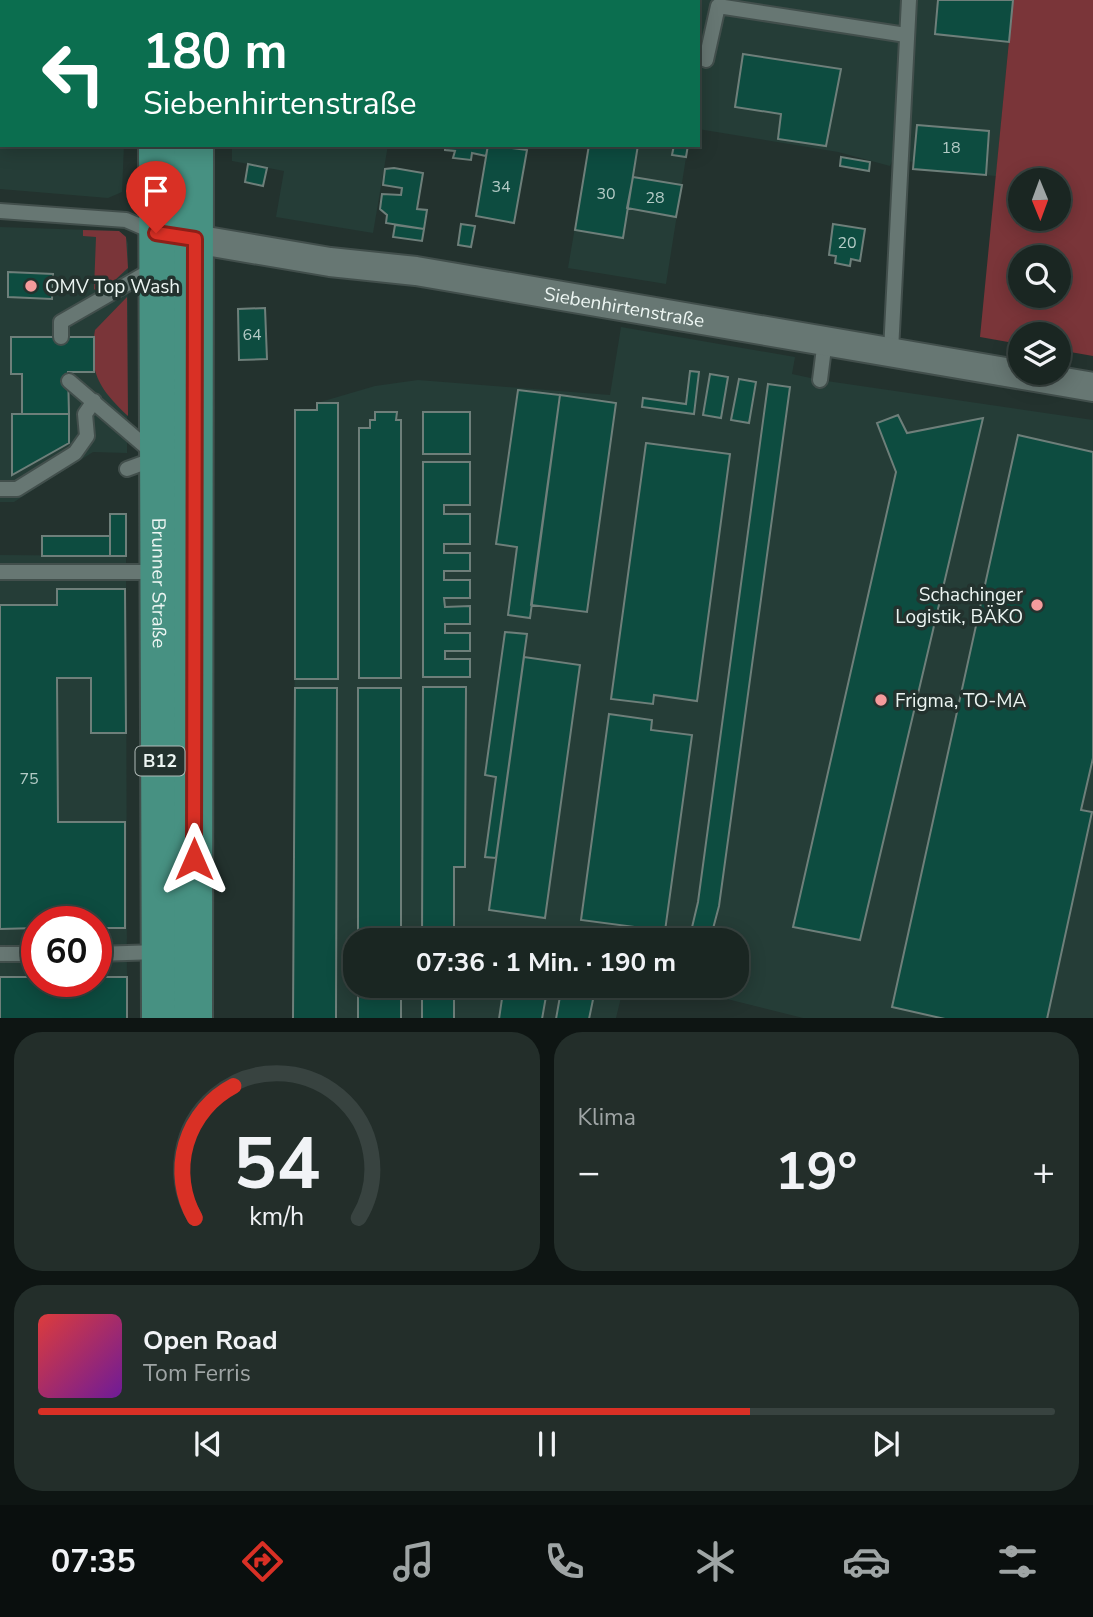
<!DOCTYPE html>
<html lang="de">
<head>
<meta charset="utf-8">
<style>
  body { margin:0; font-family:"Nunito Sans",sans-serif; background:#232e2a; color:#f1f3f6; height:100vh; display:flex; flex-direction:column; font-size:26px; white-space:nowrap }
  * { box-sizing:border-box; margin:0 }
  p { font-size:23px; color:#9fa5a5 }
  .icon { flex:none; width:38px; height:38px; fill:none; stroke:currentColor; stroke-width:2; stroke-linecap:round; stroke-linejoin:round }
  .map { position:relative; height:1018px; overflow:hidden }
  .drawer { display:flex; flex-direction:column; gap:14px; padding:14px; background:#0e1513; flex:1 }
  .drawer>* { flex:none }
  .top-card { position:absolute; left:0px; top:0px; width:700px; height:147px; box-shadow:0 4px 18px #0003,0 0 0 2px #384340; background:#0b6e4f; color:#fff; overflow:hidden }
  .needle { width:46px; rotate:179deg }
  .controls { position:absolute; left:1008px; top:168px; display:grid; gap:14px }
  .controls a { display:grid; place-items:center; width:63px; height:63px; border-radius:50%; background:#1a2622; box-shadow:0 4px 18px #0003,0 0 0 2px #384340; font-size:35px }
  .speed { position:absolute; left:21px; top:906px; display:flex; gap:14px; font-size:35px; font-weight:700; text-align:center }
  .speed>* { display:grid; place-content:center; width:91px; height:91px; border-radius:50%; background:#1a2622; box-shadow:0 4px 18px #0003,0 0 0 2px #384340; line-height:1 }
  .speed .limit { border:10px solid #d22; background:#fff; color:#111 }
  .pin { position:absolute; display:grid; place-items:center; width:60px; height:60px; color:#fff; margin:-72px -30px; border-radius:50% 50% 50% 0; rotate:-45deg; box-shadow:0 0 7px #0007 }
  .pin .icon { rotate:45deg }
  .me { position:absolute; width:77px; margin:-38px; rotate:0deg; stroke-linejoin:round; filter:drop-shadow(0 0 5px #0008) }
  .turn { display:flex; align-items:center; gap:24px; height:147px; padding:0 28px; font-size:32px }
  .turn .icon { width:91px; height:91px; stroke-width:2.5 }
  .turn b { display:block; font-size:49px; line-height:60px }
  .big { font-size:52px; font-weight:700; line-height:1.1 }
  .drawer .card { flex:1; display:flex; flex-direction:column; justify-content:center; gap:10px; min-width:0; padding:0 24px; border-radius:28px; background:#232e2a }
  .drawer .dial { align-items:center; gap:0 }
  .dial svg { height:182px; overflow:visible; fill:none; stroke:#384340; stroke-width:7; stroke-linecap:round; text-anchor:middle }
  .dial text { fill:#f1f3f6; stroke:none }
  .song { display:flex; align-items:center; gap:21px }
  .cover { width:84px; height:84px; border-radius:10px; background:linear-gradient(135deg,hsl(0 70% 55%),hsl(280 70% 35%)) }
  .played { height:7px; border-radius:4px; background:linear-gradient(90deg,#d93025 70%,#384340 70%) }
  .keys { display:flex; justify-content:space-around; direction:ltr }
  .heat { display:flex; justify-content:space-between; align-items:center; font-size:38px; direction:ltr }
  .drawer .tiles { flex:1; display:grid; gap:14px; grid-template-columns:1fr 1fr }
  .card:last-child { grid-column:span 2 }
  .trip { position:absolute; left:343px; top:928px; width:406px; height:70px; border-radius:28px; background:#1a2622; box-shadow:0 4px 18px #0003,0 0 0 2px #384340; font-weight:700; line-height:70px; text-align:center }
  .dock { display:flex; height:112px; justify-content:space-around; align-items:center; background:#0a0f0e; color:#9fa5a5 }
  .dock .icon { width:49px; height:49px }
  .dock .selected { color:#d93025 }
  .dock b { font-size:32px; color:#f1f3f6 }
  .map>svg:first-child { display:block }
  .built { fill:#253d37; fill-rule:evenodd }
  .green { fill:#7a3539; fill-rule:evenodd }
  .building { fill:#0d4c40; stroke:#6e7f7a; stroke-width:2 }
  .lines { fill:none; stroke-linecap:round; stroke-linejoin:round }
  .lane-casing { stroke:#424f4c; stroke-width:18 }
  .street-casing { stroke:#424f4c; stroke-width:32 }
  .primary-casing { stroke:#424f4c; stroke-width:42 }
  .lane { stroke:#677773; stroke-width:14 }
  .street { stroke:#677773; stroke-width:28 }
  .primary { stroke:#479182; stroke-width:38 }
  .route-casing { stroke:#8d1f18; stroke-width:18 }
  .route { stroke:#d93025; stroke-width:12 }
  .poi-dot { fill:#f59b9c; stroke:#23322e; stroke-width:2.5 }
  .labels { text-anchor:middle; stroke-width:7; stroke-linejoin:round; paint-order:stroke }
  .number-label { font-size:16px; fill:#b4cbc6 }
  .shield { fill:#23322e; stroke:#b0bab7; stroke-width:2 }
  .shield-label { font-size:18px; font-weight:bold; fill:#ecf5f2 }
  .poi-label { font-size:19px; fill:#ecf5f2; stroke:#23322e; text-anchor:start }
  .street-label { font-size:19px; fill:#ecf5f2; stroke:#23322e }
</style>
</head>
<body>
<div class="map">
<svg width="1093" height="1019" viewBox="0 0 1093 1019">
  <rect width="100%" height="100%" fill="#23322e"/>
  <path class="built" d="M 0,0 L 126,0 L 2,2 L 2,145 L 124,145 L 122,192 L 108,198 L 0,189 Z
    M 234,0 L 1013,0 L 996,176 L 913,169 L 913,162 L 893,159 L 890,166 L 838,152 L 698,129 L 698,2 Z
    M 232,145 L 388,145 L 373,233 L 276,217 L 284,171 L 232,161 Z
    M 589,145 L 688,145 L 666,284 L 568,268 Z
    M 0,227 L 119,231 L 126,237 L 128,244 L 127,453 L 93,452 L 14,502 L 0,502 Z
    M 621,327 L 795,357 L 792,374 L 820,380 L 1093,420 L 1093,1018 L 803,1018 L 671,985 L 737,985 L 737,940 L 355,940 L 355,985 L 624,985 L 616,1018 L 294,1019 L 295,410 L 316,410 L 317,403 L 375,386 L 418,380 L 610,395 Z
    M 0,555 L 126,556 L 127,1018 L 0,1019 ZM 37,922 L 96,922 L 96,982 L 37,982 Z"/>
  <path class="green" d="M 1013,0 L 1093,0 L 1093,356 L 1059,350 L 1059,334 L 1020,334 L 1020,344 L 980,337 ZM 1020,180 L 1059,180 L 1059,219 L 1020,219 ZM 1020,257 L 1059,257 L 1059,296 L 1020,296 Z
    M 83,230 L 119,231 L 126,237 L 128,268 L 100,294 L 94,289 L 96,237 L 83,236 Z
    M 127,297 L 128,416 C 98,388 88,371 95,330 Z"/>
  <path class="building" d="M 938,0 L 1013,0 L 1009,42 L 935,34 Z
    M 743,54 L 841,69 L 826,146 L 778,139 L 781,114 L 735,107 Z
    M 917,125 L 989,131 L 986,175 L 913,169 Z
    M 445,145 L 488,145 L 486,156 L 472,153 L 471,160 L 453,158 L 455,151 L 445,150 Z
    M 488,145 L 527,150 L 514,223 L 476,216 Z
    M 589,145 L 638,145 L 623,238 L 575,230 Z
    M 674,145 L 688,145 L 686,157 L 672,155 Z
    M 841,157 L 870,162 L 869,171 L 840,166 Z
    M 248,164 L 267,168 L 263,186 L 245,182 Z
    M 394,168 L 423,173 L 417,209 L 427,210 L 424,229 L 386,223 L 387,215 L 380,209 L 382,194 L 401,195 L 402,188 L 383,185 L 385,169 Z
    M 633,177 L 682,185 L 676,217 L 627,208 Z
    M 461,224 L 475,226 L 471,247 L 458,245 Z
    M 833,224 L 865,229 L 860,261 L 851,259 L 850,266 L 835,263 L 836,256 L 829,255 Z
    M 395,225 L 424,229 L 422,241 L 393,237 Z
    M 8,272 L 53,274 L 52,299 L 8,297 Z
    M 265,308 L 267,359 L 239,360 L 238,309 Z
    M 11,337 L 94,337 L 94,372 L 68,372 L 69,414 L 22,414 L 22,374 L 11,374 Z
    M 690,371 L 699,372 L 694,414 L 642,407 L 643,398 L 686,404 Z
    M 710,374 L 728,377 L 721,418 L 703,415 Z
    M 739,379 L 756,382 L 749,423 L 731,420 Z
    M 768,384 L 790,387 L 719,906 L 710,940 L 689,940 L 698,902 Z
    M 518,390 L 560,395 L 530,618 L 508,615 L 517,547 L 496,544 Z
    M 560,395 L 616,403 L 587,612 L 531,605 Z
    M 317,403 L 338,403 L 338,679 L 295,679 L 295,410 L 317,410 Z
    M 375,412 L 397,412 L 396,420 L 401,420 L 401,678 L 359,678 L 359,428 L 370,428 L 370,420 L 375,420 Z
    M 423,412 L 470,412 L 470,454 L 423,454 Z
    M 12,414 L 69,414 L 69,443 L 12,475 Z
    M 898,415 L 907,433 L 983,418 L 860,940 L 793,927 L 896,472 L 877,423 Z
    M 1018,435 L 1093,452 L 1093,758 L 1081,810 L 1092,812 L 1047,1019 L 945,1019 L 892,1007 Z
    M 646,443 L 730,454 L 697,701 L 654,695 L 653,704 L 611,699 Z
    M 423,462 L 470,462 L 470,505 L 444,505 L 444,514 L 470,514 L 470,544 L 444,544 L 444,553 L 470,553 L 470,571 L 444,571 L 444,580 L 470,580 L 470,598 L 444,598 L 445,607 L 470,606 L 470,624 L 445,624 L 445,633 L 470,633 L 470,651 L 445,651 L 445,659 L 470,659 L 470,677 L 423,677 Z
    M 110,514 L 126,514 L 126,556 L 110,556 Z
    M 42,536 L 110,536 L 110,556 L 42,556 Z
    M 57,589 L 125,589 L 126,733 L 91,733 L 91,678 L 57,678 L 58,822 L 125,822 L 125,928 L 96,928 L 96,922 L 37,922 L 37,928 L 0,929 L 0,605 L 57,605 Z
    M 505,632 L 527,634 L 496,858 L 485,857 L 496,777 L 485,775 Z
    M 524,657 L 580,665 L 545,918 L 489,910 Z
    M 423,687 L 466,687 L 465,867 L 454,867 L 454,940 L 422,940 Z
    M 295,688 L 337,688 L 336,1019 L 293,1019 Z
    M 358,688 L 401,688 L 401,940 L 358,940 Z
    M 609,714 L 652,720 L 651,730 L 692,735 L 665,931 L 581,920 Z
    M 0,977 L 37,977 L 37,982 L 96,982 L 96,977 L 127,977 L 127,1019 L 0,1019 Z
    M 358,985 L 401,985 L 401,1019 L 358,1019 Z
    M 422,985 L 454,985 L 454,1019 L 422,1019 Z
    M 504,985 L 548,985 L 542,1019 L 499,1019 Z
    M 562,985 L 596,985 L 589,1019 L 556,1019 Z"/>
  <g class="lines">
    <defs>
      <path id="lane" d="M 706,60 L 718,6 L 906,35
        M 0,211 L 126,220 L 156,233
        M 61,337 L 61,322 L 155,268
        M 891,351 L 909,0
        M 820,380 L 825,340
        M 69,381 L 153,453
        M 127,469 L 157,458
        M 0,489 L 17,489 L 75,453 L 87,436 L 85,414 L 94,401
        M 0,572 L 158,572
        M 0,954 L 37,954
        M 96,954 L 158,952"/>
      <g id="street">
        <path id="s1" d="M 177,236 L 330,262 L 416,271 L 1093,387"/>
      </g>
      <g id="primary">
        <path d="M 161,2 L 161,0"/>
        <path d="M 195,2 L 195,0"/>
        <path id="s2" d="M 158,145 L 161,1019"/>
        <path d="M 193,1019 L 194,145"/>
      </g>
    </defs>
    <use href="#lane" class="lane-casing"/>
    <use href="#street" class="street-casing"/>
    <use href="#primary" class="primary-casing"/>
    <use href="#lane" class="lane"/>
    <use href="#street" class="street"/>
    <use href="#primary" class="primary"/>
  </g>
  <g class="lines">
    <defs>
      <path id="route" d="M 156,233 L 195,239 L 194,859"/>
    </defs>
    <use href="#route" class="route-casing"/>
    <use href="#route" class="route"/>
  </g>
  <g class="poi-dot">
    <circle cx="31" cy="286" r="7"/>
    <circle cx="1037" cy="605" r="7"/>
    <circle cx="881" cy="700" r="7"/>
  </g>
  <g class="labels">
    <g class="number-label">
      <text x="951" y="153">18</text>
      <text x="501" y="192">34</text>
      <text x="606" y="199">30</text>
      <text x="655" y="203">28</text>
      <text x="847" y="248">20</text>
      <text x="252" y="340">64</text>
      <text x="29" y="784">75</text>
    </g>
    <rect class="shield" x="135.5" y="746.5" width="49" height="29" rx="5"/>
    <g class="shield-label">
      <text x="160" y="767">B12</text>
    </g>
    <g class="poi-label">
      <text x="45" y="293">OMV Top Wash</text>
      <text x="1023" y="601" text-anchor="end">Schachinger<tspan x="1023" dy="22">Logistik, BÄKO</tspan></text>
      <text x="895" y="707">Frigma, TO-MA</text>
    </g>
    <g class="street-label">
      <text dy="7" stroke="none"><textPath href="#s1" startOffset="453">Siebenhirtenstraße</textPath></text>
      <text dy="7" stroke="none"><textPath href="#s2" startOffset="438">Brunner Straße</textPath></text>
    </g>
  </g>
</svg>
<div class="controls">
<a><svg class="needle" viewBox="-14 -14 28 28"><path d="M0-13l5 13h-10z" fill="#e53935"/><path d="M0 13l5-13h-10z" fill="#9fa5a5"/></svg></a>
<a><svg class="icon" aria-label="search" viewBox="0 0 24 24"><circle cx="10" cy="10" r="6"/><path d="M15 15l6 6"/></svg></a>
<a><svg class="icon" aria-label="layers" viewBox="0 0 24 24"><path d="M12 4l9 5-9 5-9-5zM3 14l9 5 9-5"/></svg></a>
</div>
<div class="speed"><div class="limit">60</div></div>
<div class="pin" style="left:156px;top:233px;background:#d93025"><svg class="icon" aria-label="arrive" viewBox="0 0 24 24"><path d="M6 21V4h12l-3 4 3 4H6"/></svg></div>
<svg class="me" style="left:194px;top:859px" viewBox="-20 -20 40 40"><path d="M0-17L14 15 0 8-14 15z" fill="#d93025" stroke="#fff" stroke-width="4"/></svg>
<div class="trip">07:36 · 1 Min. · 190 m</div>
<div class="top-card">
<div class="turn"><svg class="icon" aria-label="left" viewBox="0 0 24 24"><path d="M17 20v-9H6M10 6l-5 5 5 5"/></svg><div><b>180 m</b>Siebenhirtenstraße</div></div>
</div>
</div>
<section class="drawer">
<div class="tiles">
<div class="card dial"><svg viewBox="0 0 100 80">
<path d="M14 69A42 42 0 1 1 86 69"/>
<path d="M14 69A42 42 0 0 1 31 11" stroke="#d93025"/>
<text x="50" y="56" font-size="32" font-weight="700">54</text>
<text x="50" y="72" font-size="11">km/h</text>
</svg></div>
<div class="card"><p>Klima</p>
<div class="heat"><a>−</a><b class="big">19°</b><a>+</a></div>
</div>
<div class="card">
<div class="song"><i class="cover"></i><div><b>Open Road</b><p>Tom Ferris</p></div></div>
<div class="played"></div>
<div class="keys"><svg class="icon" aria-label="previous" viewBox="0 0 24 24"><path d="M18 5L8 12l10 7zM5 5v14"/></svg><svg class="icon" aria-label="pause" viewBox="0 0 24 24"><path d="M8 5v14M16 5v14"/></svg><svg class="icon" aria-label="next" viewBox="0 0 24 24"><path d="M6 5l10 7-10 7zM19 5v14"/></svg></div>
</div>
</div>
</section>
<nav class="dock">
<b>07:35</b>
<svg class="icon selected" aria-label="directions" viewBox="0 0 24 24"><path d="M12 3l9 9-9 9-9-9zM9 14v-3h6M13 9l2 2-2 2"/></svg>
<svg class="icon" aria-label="music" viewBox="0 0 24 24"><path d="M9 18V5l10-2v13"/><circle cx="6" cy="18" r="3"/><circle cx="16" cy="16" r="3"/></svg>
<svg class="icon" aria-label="phone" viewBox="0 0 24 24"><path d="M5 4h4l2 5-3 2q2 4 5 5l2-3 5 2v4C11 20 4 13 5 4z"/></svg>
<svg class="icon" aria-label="climate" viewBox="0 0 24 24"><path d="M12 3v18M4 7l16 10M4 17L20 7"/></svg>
<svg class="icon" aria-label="car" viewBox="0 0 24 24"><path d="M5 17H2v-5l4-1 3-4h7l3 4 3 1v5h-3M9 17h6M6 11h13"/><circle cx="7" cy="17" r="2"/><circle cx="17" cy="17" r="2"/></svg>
<svg class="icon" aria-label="filters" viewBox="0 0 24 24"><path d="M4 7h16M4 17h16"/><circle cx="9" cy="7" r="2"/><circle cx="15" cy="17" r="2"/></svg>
</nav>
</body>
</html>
